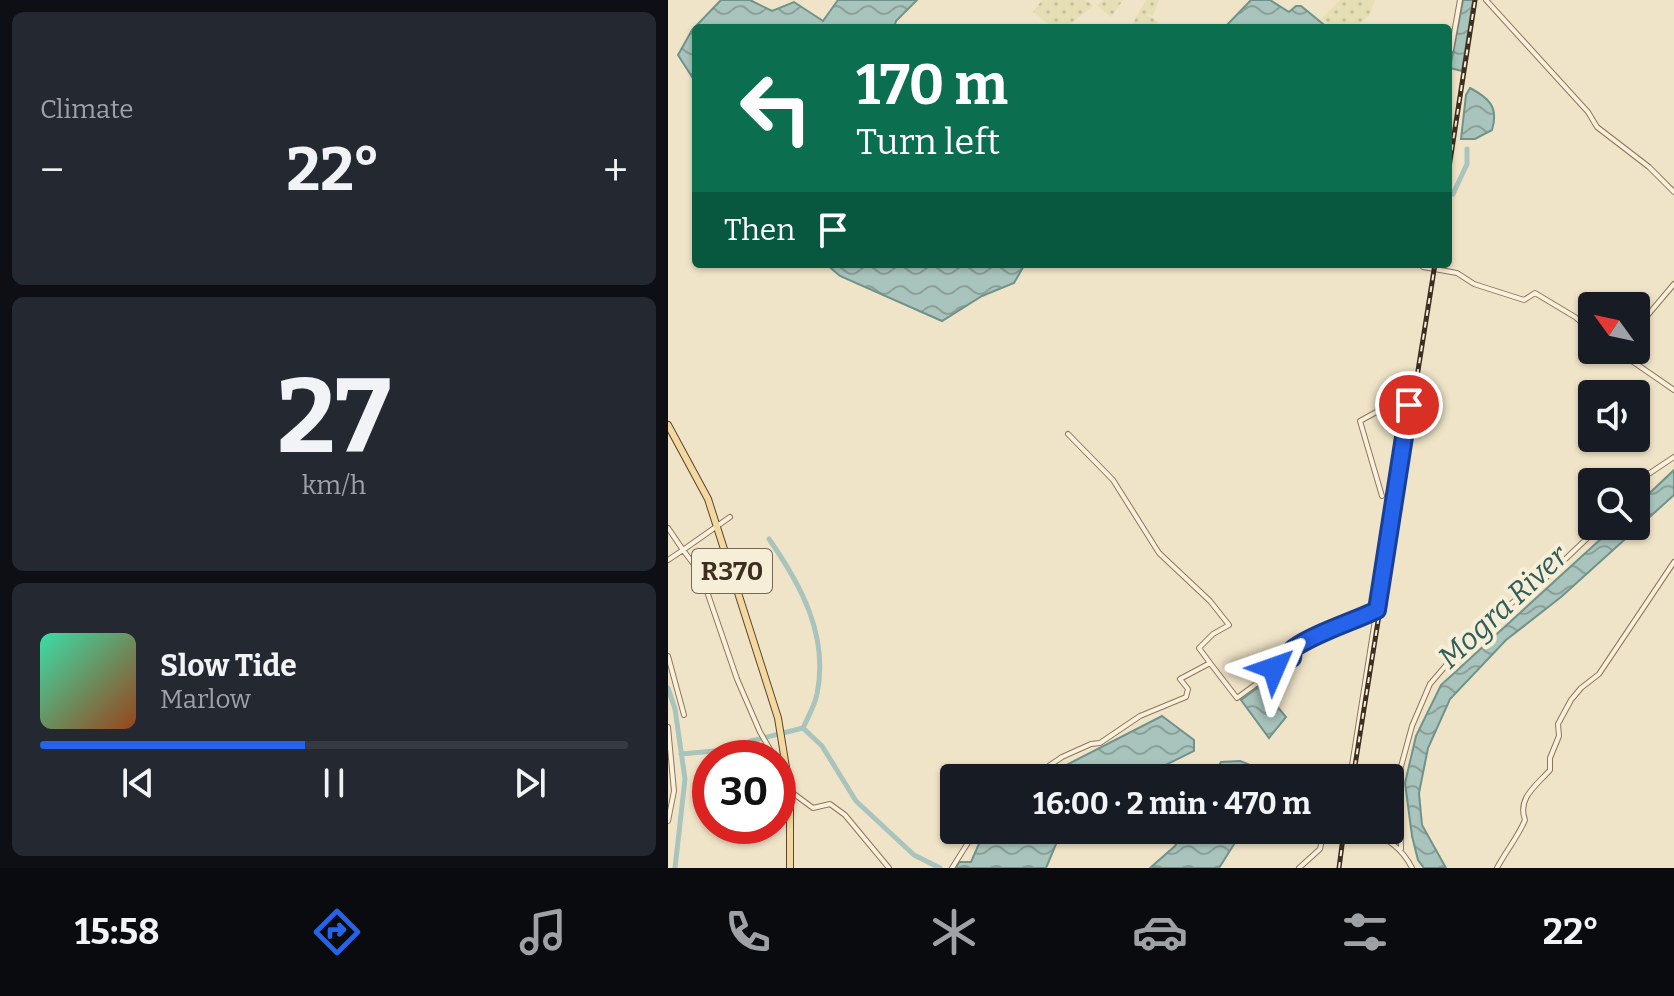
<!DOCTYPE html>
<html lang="en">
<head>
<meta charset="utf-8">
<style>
  body { margin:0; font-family:Bitter,serif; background:#242831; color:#f1f3f6; height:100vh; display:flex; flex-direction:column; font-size:30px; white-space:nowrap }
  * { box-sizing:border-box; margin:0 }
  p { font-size:26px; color:#9ea1a6 }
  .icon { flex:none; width:44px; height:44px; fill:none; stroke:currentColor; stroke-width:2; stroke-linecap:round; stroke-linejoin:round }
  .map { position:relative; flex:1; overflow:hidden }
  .sheet { display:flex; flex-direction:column; gap:12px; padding:12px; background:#0d0f14; width:668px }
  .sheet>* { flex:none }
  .hud { position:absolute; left:24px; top:24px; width:760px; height:244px; border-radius:8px; box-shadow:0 2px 6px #0004; background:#0b6e4f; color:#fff; overflow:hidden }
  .needle { width:52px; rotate:303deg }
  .controls { position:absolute; left:910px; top:292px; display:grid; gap:16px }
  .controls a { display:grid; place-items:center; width:72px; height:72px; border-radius:8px; background:#171b24; box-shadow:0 2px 6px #0004; font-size:40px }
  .speed { position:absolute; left:24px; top:740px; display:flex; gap:16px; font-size:40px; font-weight:700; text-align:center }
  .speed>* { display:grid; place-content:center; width:104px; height:104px; border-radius:50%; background:#171b24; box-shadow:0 2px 6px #0004; line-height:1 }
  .speed .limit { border:12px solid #d22; background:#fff; color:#111 }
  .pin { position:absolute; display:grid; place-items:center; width:68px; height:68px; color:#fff; margin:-34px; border:4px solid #fff; border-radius:50%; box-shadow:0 2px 8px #0007 }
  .me { position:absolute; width:88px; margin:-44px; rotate:47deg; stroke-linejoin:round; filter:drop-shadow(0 0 6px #0008) }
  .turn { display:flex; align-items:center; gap:28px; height:168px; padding:0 32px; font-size:36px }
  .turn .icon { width:104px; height:104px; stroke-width:2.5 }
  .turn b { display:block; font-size:56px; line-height:68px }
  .then { display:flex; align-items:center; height:76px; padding:0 32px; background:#0003; gap:16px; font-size:30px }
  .big { font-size:60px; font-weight:700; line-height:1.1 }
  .sheet .widget { flex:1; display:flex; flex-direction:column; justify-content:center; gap:12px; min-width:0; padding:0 28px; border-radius:12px; background:#242831 }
  .sheet .dial { align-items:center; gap:0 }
  .dial b { font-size:104px; line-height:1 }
  .song { display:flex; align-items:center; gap:24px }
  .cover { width:96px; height:96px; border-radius:12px; background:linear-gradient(135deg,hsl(160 70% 55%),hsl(20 70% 35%)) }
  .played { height:8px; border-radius:4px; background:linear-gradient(90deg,#2563eb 45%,#363941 45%) }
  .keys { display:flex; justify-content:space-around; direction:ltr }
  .heat { display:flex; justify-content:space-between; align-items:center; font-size:44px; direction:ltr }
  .trip { position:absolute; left:272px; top:764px; width:464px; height:80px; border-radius:8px; background:#171b24; box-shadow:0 2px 6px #0004; font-weight:700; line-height:80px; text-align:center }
  .menu { display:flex; height:128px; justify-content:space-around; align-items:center; background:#090b0e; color:#9ea1a6 }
  .menu .icon { width:56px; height:56px }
  .menu .on { color:#2563eb }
  .menu b { font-size:36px; color:#f1f3f6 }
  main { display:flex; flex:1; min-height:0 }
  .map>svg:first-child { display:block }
  .farmland { fill:url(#farmland-dots) }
  .water { fill:url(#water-waves); stroke:#6f938a; stroke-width:2 }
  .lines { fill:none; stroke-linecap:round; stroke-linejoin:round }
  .canal { stroke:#a9c4bc; stroke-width:5 }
  .street-casing { stroke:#8d765c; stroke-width:6 }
  .primary-casing { stroke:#5b4430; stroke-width:8 }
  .street { stroke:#faf1dc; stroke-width:4 }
  .primary { stroke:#f3d9a0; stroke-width:6 }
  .rail-casing { stroke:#3d2e20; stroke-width:5 }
  .rail { stroke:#f7eed8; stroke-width:2; stroke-dasharray:6; stroke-linecap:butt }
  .route-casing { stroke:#184099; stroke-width:20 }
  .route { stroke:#2563eb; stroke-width:14 }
  .labels { text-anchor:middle; stroke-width:8; stroke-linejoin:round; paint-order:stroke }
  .shield { fill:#f7eed8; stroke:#756857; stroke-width:2 }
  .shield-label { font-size:26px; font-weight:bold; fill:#3d2e20 }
  .water-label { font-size:30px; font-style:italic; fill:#2f5d5a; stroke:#f7eed8 }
</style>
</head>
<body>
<main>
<section class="sheet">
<div class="widget"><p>Climate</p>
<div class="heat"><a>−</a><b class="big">22°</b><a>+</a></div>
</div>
<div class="widget dial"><b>27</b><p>km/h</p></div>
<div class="widget">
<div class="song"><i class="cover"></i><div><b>Slow Tide</b><p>Marlow</p></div></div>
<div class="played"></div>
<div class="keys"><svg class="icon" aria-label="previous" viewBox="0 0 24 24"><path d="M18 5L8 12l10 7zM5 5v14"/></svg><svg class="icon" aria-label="pause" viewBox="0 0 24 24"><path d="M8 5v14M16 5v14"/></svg><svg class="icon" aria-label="next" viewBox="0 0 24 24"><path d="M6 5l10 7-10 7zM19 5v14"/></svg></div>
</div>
</section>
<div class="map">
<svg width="1006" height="868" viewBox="0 0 1006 868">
  <defs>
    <pattern id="farmland-dots" width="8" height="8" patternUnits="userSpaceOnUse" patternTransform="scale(2)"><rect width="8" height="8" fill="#e6deb5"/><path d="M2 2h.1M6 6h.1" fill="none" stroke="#c6bf9b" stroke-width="1.8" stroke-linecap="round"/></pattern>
    <pattern id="water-waves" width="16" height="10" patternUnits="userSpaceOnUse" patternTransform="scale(2)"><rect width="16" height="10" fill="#a9c4bc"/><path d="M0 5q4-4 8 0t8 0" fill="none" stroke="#8ba098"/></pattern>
  </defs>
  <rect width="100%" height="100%" fill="#f0e4c8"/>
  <path class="farmland" d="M 374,0 L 418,0 L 425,6 L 397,28 L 386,28 L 365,12 Z
    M 435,0 L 455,0 L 443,17 L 429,6 Z
    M 478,0 L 491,0 L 485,16 L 477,13 L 490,22 L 486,28 L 462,28 Z
    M 672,0 L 706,0 L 707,1 L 701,15 L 687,28 L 665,28 L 653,19 Z"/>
  <path class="water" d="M 53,0 L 82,0 L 104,11 L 126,2 L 155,21 L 170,0 L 249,0 L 228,21 L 226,28 L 28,28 L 28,83 L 10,55 L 24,30 Z
    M 583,0 L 602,0 L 621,12 L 628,6 L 633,6 L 660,28 L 556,28 Z
    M 795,0 L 805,0 L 794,71 L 782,68 Z
    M 802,88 C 821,98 831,107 824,130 L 807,139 L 793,139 L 798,95 Z
    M 158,264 L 357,264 L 346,283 L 314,296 L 274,321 L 172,276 Z
    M 1006,470 L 1006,495 L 893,597 L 838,640 L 782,699 L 760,748 L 751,793 L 754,825 L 778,868 L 756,868 L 750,860 L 744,836 L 737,783 L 748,736 L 773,685 L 947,526 L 968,526 L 968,506 Z
    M 592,686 L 618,717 L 601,738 L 573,700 Z
    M 494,716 L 526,740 L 526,751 L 471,778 L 373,778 Z
    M 572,761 L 610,776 L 543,778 L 553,762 Z
    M 317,830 L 394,830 L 378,868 L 288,868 L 291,862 L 303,862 Z
    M 516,830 L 575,830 L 551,868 L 482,868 L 507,846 Z"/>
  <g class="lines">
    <path class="canal" d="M 780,191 L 785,194 L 799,164 L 799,149
      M 101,539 C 133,585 161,636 149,694 C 147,705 140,717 135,728
      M 0,688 L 7,709 L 17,779 L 7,868
      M 13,754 L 57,750 L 83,741 L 135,728 L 154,746 L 188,801 L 246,855 L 272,868"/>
    <defs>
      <path id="street" d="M 818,0 L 920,112 L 929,127 L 981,167 L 1006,192
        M 780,51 L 783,50 L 792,0
        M 752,264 L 755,267 L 789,273 L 806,284 L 856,300 L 867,293 L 907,317 L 924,331
        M 968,329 L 1006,284
        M 948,350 L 1006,390
        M 968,487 L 979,475 L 1006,457
        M 62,517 L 15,550 L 33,574 L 69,679 L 92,732 L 107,758
        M 0,528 L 15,550 L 0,560
        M 0,656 L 16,715
        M 542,663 L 569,698 L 624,658 L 625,649 C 645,634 684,622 709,610
        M 0,727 L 6,791 L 0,821
        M 110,776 L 118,788 L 145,808 L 162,804 L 177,815 L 221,868
        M 363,778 L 394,757 L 423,744 L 432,743 L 472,716 L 518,697 L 520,689 L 512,679 L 542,663 L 531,648 L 545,634 L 561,625 L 542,601 L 491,553 L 445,480 L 400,434
        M 682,778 L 741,405 L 721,405 L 692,421 L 714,496
        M 698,830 C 719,838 734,848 744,868
        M 733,849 L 731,774 L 744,726 L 762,684 L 797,643 L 851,597 L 866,589 L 932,526
        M 284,868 L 308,830
        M 631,868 L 652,849 L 656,830
        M 829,868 C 838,851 850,837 857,820 C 849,798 868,786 882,770 L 882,758 L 891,736 L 890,724 L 903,700 L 913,688 L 931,674 L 1006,562"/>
      <path id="primary" d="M 0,425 L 40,499 L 110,718 L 122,792 L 122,868"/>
    </defs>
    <use href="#street" class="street-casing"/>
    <use href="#primary" class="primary-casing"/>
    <use href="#street" class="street"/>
    <use href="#primary" class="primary"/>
    <defs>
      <path id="rail" d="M 780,174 L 807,0
        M 685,778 L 767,264
        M 671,868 L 676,830"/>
    </defs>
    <use href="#rail" class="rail-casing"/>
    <use href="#rail" class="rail"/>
  </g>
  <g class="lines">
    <defs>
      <path id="route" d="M 606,668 L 624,658 L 625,649 C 645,634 684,622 709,610 L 741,405"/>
    </defs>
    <use href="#route" class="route-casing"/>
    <use href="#route" class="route"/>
  </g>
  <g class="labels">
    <rect class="shield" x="24" y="549" width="80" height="44" rx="6"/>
    <g class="shield-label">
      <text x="64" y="580">R370</text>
    </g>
    <g class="water-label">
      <text transform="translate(835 607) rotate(-43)" y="10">Mogra River</text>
    </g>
  </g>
</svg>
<div class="controls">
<a><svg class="needle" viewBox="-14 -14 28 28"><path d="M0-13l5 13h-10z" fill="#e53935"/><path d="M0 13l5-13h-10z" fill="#9ea1a6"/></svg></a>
<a><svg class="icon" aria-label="sound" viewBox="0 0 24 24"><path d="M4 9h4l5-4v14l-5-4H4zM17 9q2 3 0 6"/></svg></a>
<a><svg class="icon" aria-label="search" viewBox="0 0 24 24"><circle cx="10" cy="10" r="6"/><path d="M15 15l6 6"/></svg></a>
</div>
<div class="speed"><div class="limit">30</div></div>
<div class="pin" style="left:741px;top:405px;background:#d93025"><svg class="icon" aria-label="arrive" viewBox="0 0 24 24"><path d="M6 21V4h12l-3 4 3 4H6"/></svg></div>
<svg class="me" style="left:606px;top:668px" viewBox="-20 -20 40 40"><path d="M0-17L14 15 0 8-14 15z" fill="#2563eb" stroke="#fff" stroke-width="4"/></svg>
<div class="trip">16:00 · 2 min · 470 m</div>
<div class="hud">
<div class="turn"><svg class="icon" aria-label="left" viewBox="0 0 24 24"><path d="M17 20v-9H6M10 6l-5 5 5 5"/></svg><div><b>170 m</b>Turn left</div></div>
<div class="then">Then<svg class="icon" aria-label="arrive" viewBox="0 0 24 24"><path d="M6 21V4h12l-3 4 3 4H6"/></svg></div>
</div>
</div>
</main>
<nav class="menu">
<b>15:58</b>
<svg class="icon on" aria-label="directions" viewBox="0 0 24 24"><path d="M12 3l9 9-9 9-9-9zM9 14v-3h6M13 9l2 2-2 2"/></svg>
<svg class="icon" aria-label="music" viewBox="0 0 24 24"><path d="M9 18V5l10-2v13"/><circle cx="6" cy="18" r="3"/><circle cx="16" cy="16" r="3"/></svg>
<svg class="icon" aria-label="phone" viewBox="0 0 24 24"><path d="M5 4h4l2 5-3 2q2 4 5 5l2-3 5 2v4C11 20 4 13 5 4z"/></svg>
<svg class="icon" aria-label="climate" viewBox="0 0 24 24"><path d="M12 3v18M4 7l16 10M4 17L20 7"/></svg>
<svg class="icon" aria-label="car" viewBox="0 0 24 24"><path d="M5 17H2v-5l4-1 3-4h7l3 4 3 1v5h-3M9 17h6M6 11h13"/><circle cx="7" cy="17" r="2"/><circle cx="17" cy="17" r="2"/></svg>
<svg class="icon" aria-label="filters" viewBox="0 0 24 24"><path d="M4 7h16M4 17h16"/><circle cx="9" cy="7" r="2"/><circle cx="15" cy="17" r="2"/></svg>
<b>22°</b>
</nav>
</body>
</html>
